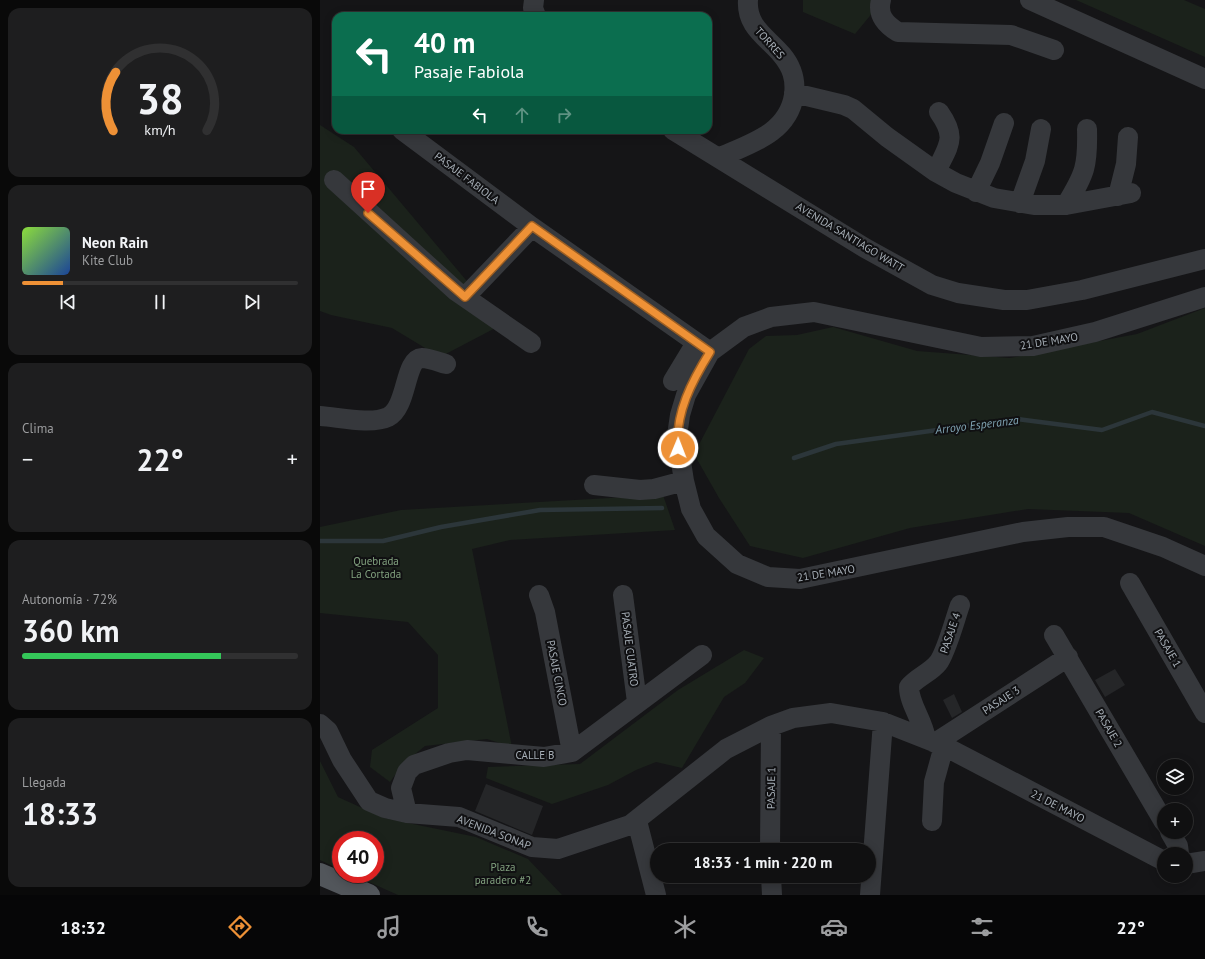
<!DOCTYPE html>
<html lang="es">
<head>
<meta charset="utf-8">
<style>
  body { margin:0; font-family:"PT Sans",sans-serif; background:#1e1e1f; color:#f1f3f6; height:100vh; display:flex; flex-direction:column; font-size:15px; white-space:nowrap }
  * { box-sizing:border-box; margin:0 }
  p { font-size:13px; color:#9c9d9f }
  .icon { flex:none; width:22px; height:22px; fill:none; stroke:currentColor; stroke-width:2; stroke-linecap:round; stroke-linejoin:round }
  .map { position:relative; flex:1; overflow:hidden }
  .details { display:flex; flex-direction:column; gap:8px; padding:8px; background:#090909; width:320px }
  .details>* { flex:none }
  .top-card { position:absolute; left:12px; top:12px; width:380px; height:122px; border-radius:12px; box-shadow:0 2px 10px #0003,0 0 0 1px #303031; background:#0b6e4f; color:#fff; overflow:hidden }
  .tools { position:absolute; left:837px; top:759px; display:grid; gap:8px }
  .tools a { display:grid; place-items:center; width:36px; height:36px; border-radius:50%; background:#101011; box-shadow:0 2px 10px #0003,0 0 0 1px #303031; font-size:20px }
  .speed { position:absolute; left:12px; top:831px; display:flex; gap:8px; font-size:20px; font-weight:700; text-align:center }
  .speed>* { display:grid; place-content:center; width:52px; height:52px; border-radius:50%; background:#101011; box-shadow:0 2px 10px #0003,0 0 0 1px #303031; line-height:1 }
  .speed .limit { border:6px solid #d22; background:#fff; color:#111 }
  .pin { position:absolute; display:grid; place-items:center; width:34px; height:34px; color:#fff; margin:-41px -17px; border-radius:50% 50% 50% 0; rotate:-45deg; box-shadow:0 0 4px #0007 }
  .pin .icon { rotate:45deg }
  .me { position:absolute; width:44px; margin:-22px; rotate:1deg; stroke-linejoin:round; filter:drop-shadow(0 0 3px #0008) }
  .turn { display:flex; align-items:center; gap:14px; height:84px; padding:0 16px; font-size:18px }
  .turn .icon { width:52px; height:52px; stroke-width:2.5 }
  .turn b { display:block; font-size:28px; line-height:34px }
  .lanes { display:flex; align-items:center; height:38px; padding:0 16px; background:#0003; justify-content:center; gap:20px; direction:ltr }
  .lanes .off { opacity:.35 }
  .big { font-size:30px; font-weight:700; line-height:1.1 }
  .details .widget { flex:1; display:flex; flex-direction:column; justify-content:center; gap:6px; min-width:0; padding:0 14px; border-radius:12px; background:#1e1e1f }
  .details .dial { align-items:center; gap:0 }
  .dial svg { height:104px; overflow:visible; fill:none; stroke:#303031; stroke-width:7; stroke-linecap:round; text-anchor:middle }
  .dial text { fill:#f1f3f6; stroke:none }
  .song { display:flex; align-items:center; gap:12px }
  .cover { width:48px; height:48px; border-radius:6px; background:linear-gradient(135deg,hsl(90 70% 55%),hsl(220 70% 35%)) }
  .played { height:4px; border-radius:2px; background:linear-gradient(90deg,#ee9136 15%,#303031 15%) }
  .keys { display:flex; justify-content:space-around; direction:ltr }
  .heat { display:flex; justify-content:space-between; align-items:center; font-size:22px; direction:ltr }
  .charge { height:6px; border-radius:3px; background:linear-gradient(90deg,#34c759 72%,#303031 0) }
  .trip { position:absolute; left:330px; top:843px; width:226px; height:40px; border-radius:20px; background:#101011; box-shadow:0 2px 10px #0003,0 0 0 1px #303031; font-weight:700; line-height:40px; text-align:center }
  .tabs { display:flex; height:64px; justify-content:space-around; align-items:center; background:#060607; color:#9c9d9f }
  .tabs .icon { width:28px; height:28px }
  .tabs .selected { color:#ee9136 }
  .tabs b { font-size:18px; color:#f1f3f6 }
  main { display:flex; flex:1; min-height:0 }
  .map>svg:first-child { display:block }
  .green { fill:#1b221b }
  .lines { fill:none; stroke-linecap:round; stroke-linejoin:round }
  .stream { stroke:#2c363a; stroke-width:4.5 }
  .building { fill:#252628 }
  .minor { stroke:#36383c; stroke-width:20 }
  .major { stroke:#52565b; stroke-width:22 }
  .route-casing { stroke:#9b5e23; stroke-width:10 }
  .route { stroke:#ee9136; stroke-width:7 }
  .labels { text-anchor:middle; stroke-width:4; stroke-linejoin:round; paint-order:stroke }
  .street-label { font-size:11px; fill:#a7afb7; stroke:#101012 }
  .park-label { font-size:11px; fill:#82a17f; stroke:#101012 }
  .water-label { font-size:12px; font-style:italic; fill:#7fa2b1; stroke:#101012 }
</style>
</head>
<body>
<main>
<section class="details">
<div class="widget dial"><svg viewBox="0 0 100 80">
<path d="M14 69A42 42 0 1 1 86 69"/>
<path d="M14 69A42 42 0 0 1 16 24" stroke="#ee9136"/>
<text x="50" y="56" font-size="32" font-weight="700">38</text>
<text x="50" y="72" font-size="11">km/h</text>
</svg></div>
<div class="widget">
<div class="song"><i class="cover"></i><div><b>Neon Rain</b><p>Kite Club</p></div></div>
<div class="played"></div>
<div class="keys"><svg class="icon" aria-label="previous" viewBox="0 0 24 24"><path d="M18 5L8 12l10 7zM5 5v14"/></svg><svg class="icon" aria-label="pause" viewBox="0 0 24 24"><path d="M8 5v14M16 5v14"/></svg><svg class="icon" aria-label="next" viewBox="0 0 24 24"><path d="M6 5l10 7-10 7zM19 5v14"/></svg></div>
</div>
<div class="widget"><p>Clima</p>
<div class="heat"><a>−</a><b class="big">22°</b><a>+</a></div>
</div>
<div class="widget"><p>Autonomía · 72%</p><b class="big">360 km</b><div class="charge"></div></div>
<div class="widget"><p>Llegada</p><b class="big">18:33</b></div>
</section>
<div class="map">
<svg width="885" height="895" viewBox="0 0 885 895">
  <rect width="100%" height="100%" fill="#151517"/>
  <path class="green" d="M 483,0 L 563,0 L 535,34 L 483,12 Z
    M 756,0 L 864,0 L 885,9 L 885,57 Z
    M 0,125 L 34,147 L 183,324 L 120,357 L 72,328 L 11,315 L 0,311 Z
    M 885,308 L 885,546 L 809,513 L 708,509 L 590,528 L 483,558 L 430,546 L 399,498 L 374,454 L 429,349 L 446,336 L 477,335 L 513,327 L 597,351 L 690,358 L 817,334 Z
    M 343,495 L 355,530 L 190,540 L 152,549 L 192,747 L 167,739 L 105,746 L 83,764 L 70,782 L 50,767 L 52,750 L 118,708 L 118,655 L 88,622 L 0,613 L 0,527 L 81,510 Z
    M 424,650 L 444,658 L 425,683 L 404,697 L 362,768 L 336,762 L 316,770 L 288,785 L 232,804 L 166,778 L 168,767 L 260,764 L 358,690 Z
    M 0,761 L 18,797 L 64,818 L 156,837 L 208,859 L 242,895 L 78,895 L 31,874 L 55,874 L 55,840 L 21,840 L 21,870 L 0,860 Z"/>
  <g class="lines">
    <path class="stream" d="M 474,458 L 516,444 L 697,419 L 782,430 L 832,412 L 885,426
      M 0,541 L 63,541 L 121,527 L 220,510 L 342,508"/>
  </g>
  <path class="building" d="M 795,669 L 805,685 L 785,697 L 775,680 Z
    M 634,694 L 642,712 L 632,718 L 623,700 Z
    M 166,784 L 223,806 L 212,835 L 155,811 Z"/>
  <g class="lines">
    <path class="minor" d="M 214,0 L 213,8 L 216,16
      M 561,0 C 557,15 565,24 578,32 L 691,35 L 734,50
      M 710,0 L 885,79
      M 474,93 L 524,105 L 533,109 L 567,137 L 616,172 L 636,183 L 674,198 L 714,205 L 746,205 L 811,193
      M 82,130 L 212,227 L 390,352
      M 353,130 L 545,248 L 612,285 L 638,293 L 684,300 L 707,300 L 762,290 L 885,259
      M 398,158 C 429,144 468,134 474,95 C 476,79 472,67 462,55 C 447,37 426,27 428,0
      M 616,172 C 628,145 638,139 619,112
      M 14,180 L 136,291 L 211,343
      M 656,192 L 670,163 L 684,123
      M 798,196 L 806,164 L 808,137
      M 700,203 L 715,161 L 721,129
      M 746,205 C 765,174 768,166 767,129
      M 145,297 L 212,227
      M 885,297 L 775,332 L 713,346 L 661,347 L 494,312 L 451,317 L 424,327 L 390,352 L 366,395 L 360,415 L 357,436 L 364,481 L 371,509 L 386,536 L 417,564 L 448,577 L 480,579 L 703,532 L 748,527 L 784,527 L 843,547 L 885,566
      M 353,381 L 376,343
      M 0,416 C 18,417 51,425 68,417 C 88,407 84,359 102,358 C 109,358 119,362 126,364
      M 274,485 L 320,490 L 334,489 L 364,481
      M 810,583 L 885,713
      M 219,595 L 225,612 L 252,752
      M 303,595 L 317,702
      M 734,635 L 844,822
      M 0,724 L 8,731 L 22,760 L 49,801 L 65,808 L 87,813 L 139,817 L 212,847 L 238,849 L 310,825 L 406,749 L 451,726 L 473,718 L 511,713 L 563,722 L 624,746 L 844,861
      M 606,739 C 603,720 589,704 589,687 C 597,677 610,673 618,663 C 626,653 635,619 640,605
      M 615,743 L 748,657
      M 87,813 L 81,788 L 87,772 L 94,765 L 129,753 L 147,750 L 224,757 L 252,752 L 382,655
      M 317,821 L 336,895
      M 612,821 L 614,782 L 624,746
      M 850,832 L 858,846 L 859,854
      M 450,850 L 451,726
      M 866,864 L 885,861
      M 451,876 L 452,895
      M 550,895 L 563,722"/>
    <path class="major" d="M 0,874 L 49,895"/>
  </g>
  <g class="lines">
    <defs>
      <path id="route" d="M 48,213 L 145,297 L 212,226 L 390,352 C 372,381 355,413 358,448"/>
    </defs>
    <use href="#route" class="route-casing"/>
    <use href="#route" class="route"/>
  </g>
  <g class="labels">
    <g class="street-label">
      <text transform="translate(450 43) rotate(48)" y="4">TORRES</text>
      <text transform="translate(147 178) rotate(37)" y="4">PASAJE FABIOLA</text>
      <text transform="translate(530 237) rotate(31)" y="4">AVENIDA SANTIAGO WATT</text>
      <text transform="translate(729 341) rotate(-9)" y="4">21 DE MAYO</text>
      <text transform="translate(506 573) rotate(-9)" y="4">21 DE MAYO</text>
      <text transform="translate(630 633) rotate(-71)" y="4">PASAJE 4</text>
      <text transform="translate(848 648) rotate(60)" y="4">PASAJE 1</text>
      <text transform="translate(310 649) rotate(83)" y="4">PASAJE CUATRO</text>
      <text transform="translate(237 673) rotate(79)" y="4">PASAJE CINCO</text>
      <text transform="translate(681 700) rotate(-33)" y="4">PASAJE 3</text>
      <text transform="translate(789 728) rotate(60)" y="4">PASAJE 2</text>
      <text x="215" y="759">CALLE B</text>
      <text transform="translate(451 788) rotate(-89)" y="4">PASAJE 1</text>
      <text transform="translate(738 806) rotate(27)" y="4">21 DE MAYO</text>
      <text transform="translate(174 832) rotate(21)" y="4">AVENIDA SONAP</text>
    </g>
    <g class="park-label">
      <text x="56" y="565">Quebrada<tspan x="56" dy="13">La Cortada</tspan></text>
      <text x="183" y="871">Plaza<tspan x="183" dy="13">paradero #2</tspan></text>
    </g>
    <g class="water-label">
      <text transform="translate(657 425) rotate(-7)" y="4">Arroyo Esperanza</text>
    </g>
  </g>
</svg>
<div class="tools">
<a><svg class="icon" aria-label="layers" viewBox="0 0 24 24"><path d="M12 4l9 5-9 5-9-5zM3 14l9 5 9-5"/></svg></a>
<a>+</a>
<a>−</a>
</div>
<div class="speed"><div class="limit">40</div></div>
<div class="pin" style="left:48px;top:213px;background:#d93025"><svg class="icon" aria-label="arrive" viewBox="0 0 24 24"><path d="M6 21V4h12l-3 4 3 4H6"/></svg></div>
<svg class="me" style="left:358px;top:448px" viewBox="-20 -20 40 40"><circle r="17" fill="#ee9136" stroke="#fff" stroke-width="3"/><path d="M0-11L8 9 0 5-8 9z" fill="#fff"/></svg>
<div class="trip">18:33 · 1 min · 220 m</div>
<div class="top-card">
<div class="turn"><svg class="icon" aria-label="left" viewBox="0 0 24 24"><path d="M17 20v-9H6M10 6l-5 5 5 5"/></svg><div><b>40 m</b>Pasaje Fabiola</div></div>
<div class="lanes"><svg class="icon" aria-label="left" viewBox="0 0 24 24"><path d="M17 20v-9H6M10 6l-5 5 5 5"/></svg><svg class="icon off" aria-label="ahead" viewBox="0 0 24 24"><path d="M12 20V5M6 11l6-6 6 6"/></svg><svg class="icon off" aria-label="right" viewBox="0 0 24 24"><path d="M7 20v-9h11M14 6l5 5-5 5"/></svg></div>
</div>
</div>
</main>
<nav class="tabs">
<b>18:32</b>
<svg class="icon selected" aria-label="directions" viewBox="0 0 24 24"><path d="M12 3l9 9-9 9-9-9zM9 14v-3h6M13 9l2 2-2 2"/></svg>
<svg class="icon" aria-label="music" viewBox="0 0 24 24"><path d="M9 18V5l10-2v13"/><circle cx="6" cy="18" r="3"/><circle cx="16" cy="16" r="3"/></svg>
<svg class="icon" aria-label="phone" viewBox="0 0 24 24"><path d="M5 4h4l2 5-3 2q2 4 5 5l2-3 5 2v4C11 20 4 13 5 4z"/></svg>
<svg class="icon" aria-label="climate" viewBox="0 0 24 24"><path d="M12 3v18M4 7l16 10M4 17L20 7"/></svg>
<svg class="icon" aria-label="car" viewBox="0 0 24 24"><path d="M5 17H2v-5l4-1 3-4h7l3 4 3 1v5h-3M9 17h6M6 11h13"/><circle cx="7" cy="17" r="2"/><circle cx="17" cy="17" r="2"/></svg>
<svg class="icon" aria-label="filters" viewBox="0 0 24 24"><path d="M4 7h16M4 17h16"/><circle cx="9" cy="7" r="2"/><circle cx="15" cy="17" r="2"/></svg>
<b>22°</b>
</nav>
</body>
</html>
